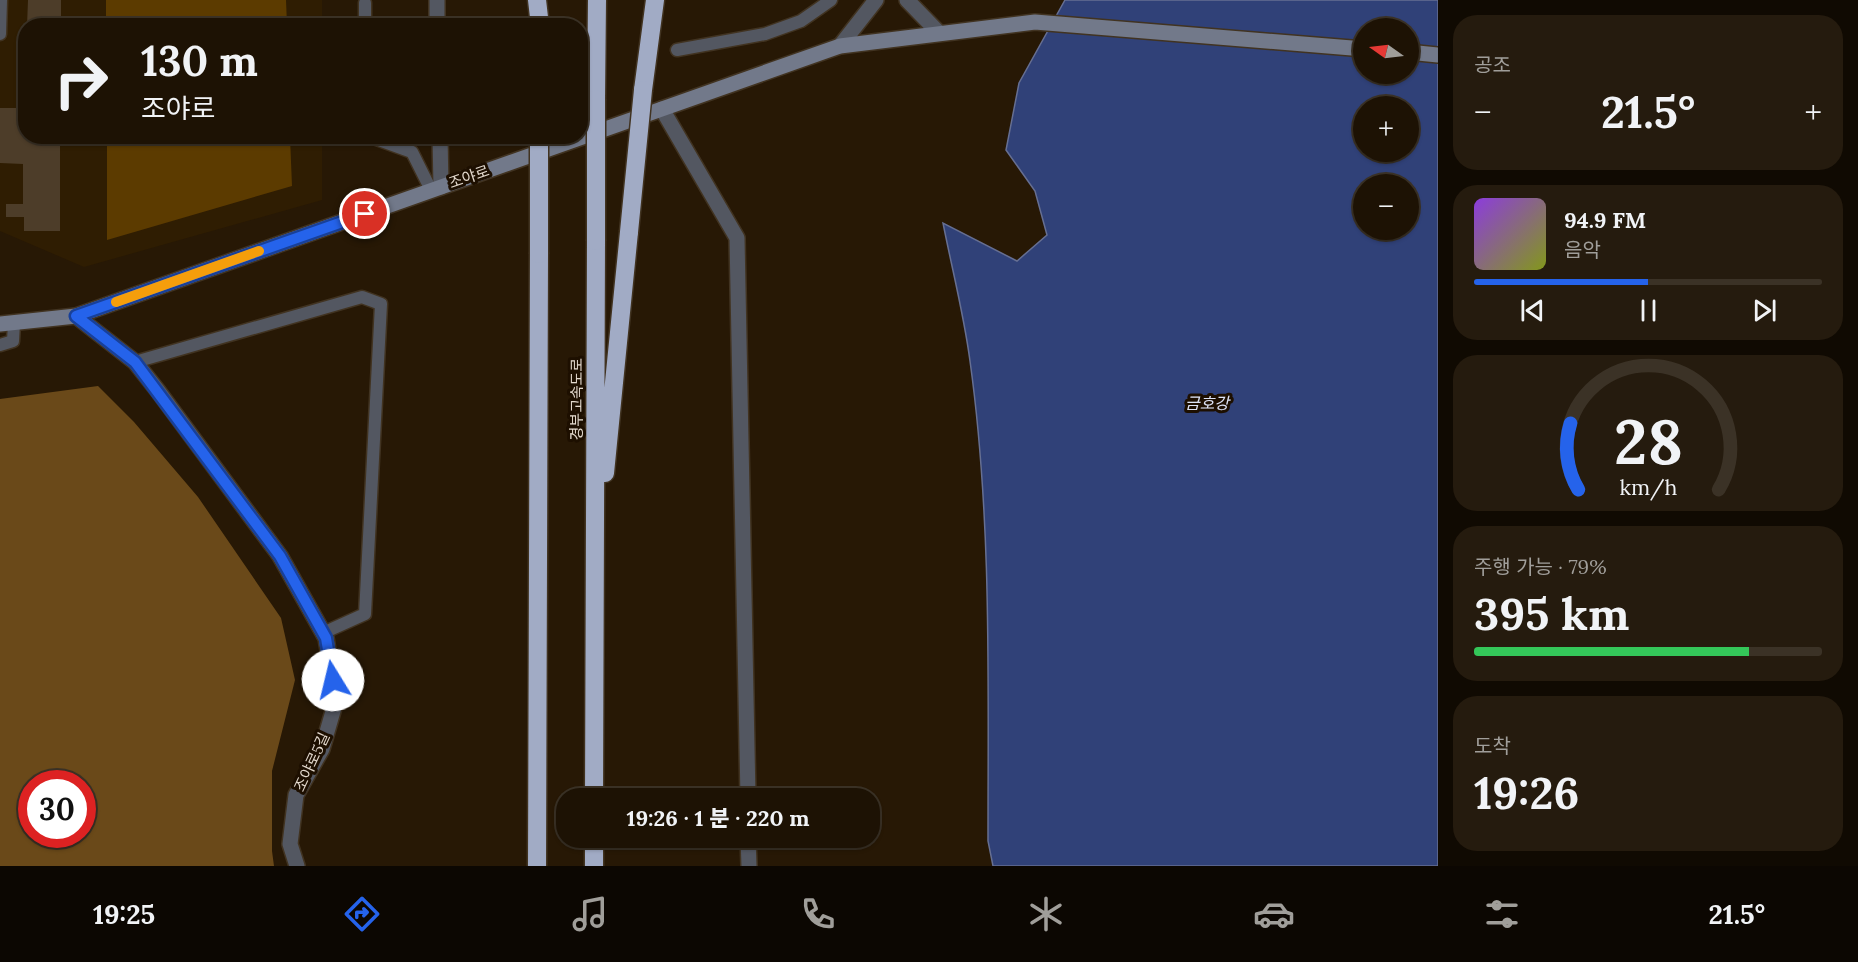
<!DOCTYPE html>
<html lang="ko">
<head>
<meta charset="utf-8">
<style>
  body { margin:0; font-family:Lora,"Noto Sans KR",serif; background:#251b0e; color:#f1f3f6; height:100vh; display:flex; flex-direction:column; font-size:22px; white-space:nowrap }
  * { box-sizing:border-box; margin:0 }
  p { font-size:20px; color:#a09e9a }
  .icon { flex:none; width:33px; height:33px; fill:none; stroke:currentColor; stroke-width:2; stroke-linecap:round; stroke-linejoin:round }
  .map { position:relative; flex:1; overflow:hidden }
  .side { display:flex; flex-direction:column; gap:15px; padding:15px; background:#100a02; width:420px }
  .side>* { flex:none }
  .banner { position:absolute; left:18px; top:18px; width:570px; height:126px; border-radius:24px; box-shadow:0 2px 4px #0004,0 0 0 2px #3b3226; background:#1d1204; color:#f1f3f6; overflow:hidden }
  .needle { width:39px; rotate:284deg }
  .tools { position:absolute; left:1353px; top:18px; display:grid; gap:12px }
  .tools a { display:grid; place-items:center; width:66px; height:66px; border-radius:50%; background:#1d1204; box-shadow:0 2px 4px #0004,0 0 0 2px #3b3226; font-size:30px }
  .speed { position:absolute; left:18px; top:770px; display:flex; gap:12px; font-size:30px; font-weight:700; text-align:center }
  .speed>* { display:grid; place-content:center; width:78px; height:78px; border-radius:50%; background:#1d1204; box-shadow:0 2px 4px #0004,0 0 0 2px #3b3226; line-height:1 }
  .speed .limit { border:9px solid #d22; background:#fff; color:#111 }
  .pin { position:absolute; display:grid; place-items:center; width:51px; height:51px; color:#fff; margin:-26px; border:3px solid #fff; border-radius:50%; box-shadow:0 2px 6px #0007 }
  .me { position:absolute; width:66px; margin:-33px; rotate:351deg; stroke-linejoin:round; filter:drop-shadow(0 0 4px #0008) }
  .turn { display:flex; align-items:center; gap:21px; height:126px; padding:0 24px; font-size:27px }
  .turn .icon { width:78px; height:78px; stroke-width:2.5 }
  .turn b { display:block; font-size:42px; line-height:51px }
  .big { font-size:45px; font-weight:800; line-height:1.1 }
  .side .widget { flex:1; display:flex; flex-direction:column; justify-content:center; gap:9px; min-width:0; padding:0 21px; border-radius:24px; background:#251b0e }
  .side .dial { align-items:center; gap:0 }
  .dial svg { height:156px; overflow:visible; fill:none; stroke:#3b3226; stroke-width:7; stroke-linecap:round; text-anchor:middle }
  .dial text { fill:#f1f3f6; stroke:none }
  .song { display:flex; align-items:center; gap:18px }
  .cover { width:72px; height:72px; border-radius:9px; background:linear-gradient(135deg,hsl(270 70% 55%),hsl(70 70% 35%)) }
  .played { height:6px; border-radius:3px; background:linear-gradient(90deg,#2563eb 50%,#3b3226 50%) }
  .keys { display:flex; justify-content:space-around; direction:ltr }
  .heat { display:flex; justify-content:space-between; align-items:center; font-size:33px; direction:ltr }
  .charge { height:9px; border-radius:4px; background:linear-gradient(90deg,#34c759 79%,#3b3226 0) }
  .trip { position:absolute; left:556px; top:788px; width:324px; height:60px; border-radius:24px; background:#1d1204; box-shadow:0 2px 4px #0004,0 0 0 2px #3b3226; font-weight:800; line-height:60px; text-align:center }
  .menu { display:flex; height:96px; justify-content:space-around; align-items:center; background:#0c0702; color:#a09e9a }
  .menu .icon { width:42px; height:42px }
  .menu .active { color:#2563eb }
  .menu b { font-size:27px; color:#f1f3f6 }
  main { display:flex; flex:1; min-height:0 }
  .map>svg:first-child { display:block }
  .built { fill:#2f1d02 }
  .green { fill:#5c3b00 }
  .forest { fill:#6a4919; fill-rule:evenodd }
  .water { fill:#304178; stroke:#666f92; stroke-width:1.5; fill-rule:evenodd }
  .building { fill:#4d3d29 }
  .lines { fill:none; stroke-linecap:round; stroke-linejoin:round }
  .service-casing { stroke:#413321; stroke-width:15 }
  .minor-casing { stroke:#413321; stroke-width:18 }
  .tertiary-casing { stroke:#413321; stroke-width:18 }
  .secondary-casing { stroke:#413321; stroke-width:18 }
  .motorway-casing { stroke:#413321; stroke-width:21 }
  .service { stroke:#535761; stroke-width:12 }
  .minor { stroke:#535761; stroke-width:15 }
  .tertiary { stroke:#535761; stroke-width:15 }
  .secondary { stroke:#72798a; stroke-width:15 }
  .motorway { stroke:#a1abc5; stroke-width:18 }
  .motorway-bridge-casing { stroke:#413321; stroke-width:21; stroke-linecap:butt }
  .motorway-bridge { stroke:#a1abc5; stroke-width:18 }
  .route-casing { stroke:#184099; stroke-width:15 }
  .route { stroke:#2563eb; stroke-width:10 }
  .slow { stroke:#f59e0b; stroke-width:10 }
  .labels { text-anchor:middle; stroke-width:6; stroke-linejoin:round; paint-order:stroke }
  .street-label { font-size:15px; fill:#e3d9cd; stroke:#1d0f00 }
  .water-label { font-size:16px; font-style:italic; fill:#dee4f6; stroke:#1d0f00 }
</style>
</head>
<body>
<main>
<div class="map">
<svg width="1438" height="866" viewBox="0 0 1438 866">
  <rect width="100%" height="100%" fill="#271805"/>
  <path class="built" d="M 0,0 L 322,0 L 322,25 L 26,26 L 26,136 L 322,137 L 322,200 L 84,267 L 0,231 Z"/>
  <path class="green" d="M 106,0 L 286,0 L 287,25 L 106,25 Z
    M 107,137 L 290,137 L 292,186 L 107,240 Z"/>
  <path class="forest" d="M 98,386 L 134,422 L 198,497 L 281,618 L 295,680 L 272,771 L 272,851 L 274,866 L 0,866 L 0,399 ZM 32,783 L 82,783 L 82,834 L 32,834 Z"/>
  <path class="water" d="M 1065,0 L 1438,0 L 1438,866 L 993,866 L 988,841 C 988,681 992,519 970,361 C 964,315 952,269 943,223 L 1017,261 L 1047,235 L 1035,191 L 1006,150 L 1019,83 ZM 1364,28 L 1408,28 L 1408,74 L 1364,74 ZM 1364,106 L 1408,106 L 1408,152 L 1364,152 ZM 1364,184 L 1408,184 L 1408,230 L 1364,230 Z"/>
  <path class="building" d="M 28,0 L 61,0 L 61,26 L 27,26 Z
    M 0,108 L 26,108 L 26,136 L 60,136 L 60,231 L 24,231 L 24,217 L 6,217 L 6,204 L 23,204 L 23,164 L 0,163 Z"/>
  <g class="lines">
    <defs>
      <path id="service" d="M 365,3 L 365,26
        M 0,34 L 1,0
        M 677,50 L 765,34 L 801,21 L 831,0
        M 368,136 L 412,152 L 431,190
        M 0,345 L 13,341 L 14,323
        M 135,362 L 362,297 L 381,304 L 365,614 L 323,633"/>
      <path id="minor" d="M 907,0 L 939,33
        M 840,46 L 876,0
        M 662,109 L 737,238 L 748,798
        M 76,316 L 135,362 L 158,391 L 280,556 L 326,638 L 336,701 L 322,749 L 296,795 L 290,844 L 297,866
        M 748,837 L 749,866"/>
      <path id="tertiary" d="M 437,0 L 437,26
        M 440,136 L 441,187"/>
      <path id="secondary" d="M 1408,52 L 1438,55
        M 0,324 L 76,316 L 840,46 L 1035,22 L 1364,49"/>
      <path id="motorway" d="M 537,0 L 540,26
        M 643,90 L 655,0
        M 596,99 L 597,0
        M 605,473 L 629,232
        M 594,798 L 596,241
        M 537,866 L 539,254
        M 594,866 L 594,837"/>
    </defs>
    <use href="#service" class="service-casing"/>
    <use href="#minor" class="minor-casing"/>
    <use href="#tertiary" class="tertiary-casing"/>
    <use href="#secondary" class="secondary-casing"/>
    <use href="#motorway" class="motorway-casing"/>
    <use href="#service" class="service"/>
    <use href="#minor" class="minor"/>
    <use href="#tertiary" class="tertiary"/>
    <use href="#secondary" class="secondary"/>
    <use href="#motorway" class="motorway"/>
    <defs>
      <path id="motorway-bridge" d="M 629,232 L 643,90
        M 596,241 L 596,99
        M 539,254 L 539,136"/>
    </defs>
    <use href="#motorway-bridge" class="motorway-bridge-casing"/>
    <use href="#motorway-bridge" class="motorway-bridge"/>
  </g>
  <g class="lines">
    <defs>
      <path id="route" d="M 333,680 L 326,638 L 280,556 L 135,362 L 76,316 L 365,214"/>
    </defs>
    <use href="#route" class="route-casing"/>
    <use href="#route" class="route"/>
    <path class="slow" d="M 116,302 L 259,251"/>
  </g>
  <g class="labels">
    <g class="street-label">
      <text transform="translate(469 177) rotate(-19)" y="5">조야로</text>
      <text transform="translate(577 399) rotate(-90)" y="5">경부고속도로</text>
      <text transform="translate(312 762) rotate(-65)" y="5">조야로5길</text>
    </g>
    <g class="water-label">
      <text x="1207" y="409">금호강</text>
    </g>
  </g>
</svg>
<div class="tools">
<a><svg class="needle" viewBox="-14 -14 28 28"><path d="M0-13l5 13h-10z" fill="#e53935"/><path d="M0 13l5-13h-10z" fill="#a09e9a"/></svg></a>
<a>+</a>
<a>−</a>
</div>
<div class="speed"><div class="limit">30</div></div>
<div class="pin" style="left:365px;top:214px;background:#d93025"><svg class="icon" aria-label="arrive" viewBox="0 0 24 24"><path d="M6 21V4h12l-3 4 3 4H6"/></svg></div>
<svg class="me" style="left:333px;top:680px" viewBox="-20 -20 40 40"><circle r="19" fill="#fff"/><path d="M0-13L10 11 0 6-10 11z" fill="#2563eb"/></svg>
<div class="trip">19:26 · 1 분 · 220 m</div>
<div class="banner">
<div class="turn"><svg class="icon" aria-label="right" viewBox="0 0 24 24"><path d="M7 20v-9h11M14 6l5 5-5 5"/></svg><div><b>130 m</b>조야로</div></div>
</div>
</div>
<section class="side">
<div class="widget"><p>공조</p>
<div class="heat"><a>−</a><b class="big">21.5°</b><a>+</a></div>
</div>
<div class="widget">
<div class="song"><i class="cover"></i><div><b>94.9 FM</b><p>음악</p></div></div>
<div class="played"></div>
<div class="keys"><svg class="icon" aria-label="previous" viewBox="0 0 24 24"><path d="M18 5L8 12l10 7zM5 5v14"/></svg><svg class="icon" aria-label="pause" viewBox="0 0 24 24"><path d="M8 5v14M16 5v14"/></svg><svg class="icon" aria-label="next" viewBox="0 0 24 24"><path d="M6 5l10 7-10 7zM19 5v14"/></svg></div>
</div>
<div class="widget dial"><svg viewBox="0 0 100 80">
<path d="M14 69A42 42 0 1 1 86 69"/>
<path d="M14 69A42 42 0 0 1 10 35" stroke="#2563eb"/>
<text x="50" y="56" font-size="32" font-weight="700">28</text>
<text x="50" y="72" font-size="11">km/h</text>
</svg></div>
<div class="widget"><p>주행 가능 · 79%</p><b class="big">395 km</b><div class="charge"></div></div>
<div class="widget"><p>도착</p><b class="big">19:26</b></div>
</section>
</main>
<nav class="menu">
<b>19:25</b>
<svg class="icon active" aria-label="directions" viewBox="0 0 24 24"><path d="M12 3l9 9-9 9-9-9zM9 14v-3h6M13 9l2 2-2 2"/></svg>
<svg class="icon" aria-label="music" viewBox="0 0 24 24"><path d="M9 18V5l10-2v13"/><circle cx="6" cy="18" r="3"/><circle cx="16" cy="16" r="3"/></svg>
<svg class="icon" aria-label="phone" viewBox="0 0 24 24"><path d="M5 4h4l2 5-3 2q2 4 5 5l2-3 5 2v4C11 20 4 13 5 4z"/></svg>
<svg class="icon" aria-label="climate" viewBox="0 0 24 24"><path d="M12 3v18M4 7l16 10M4 17L20 7"/></svg>
<svg class="icon" aria-label="car" viewBox="0 0 24 24"><path d="M5 17H2v-5l4-1 3-4h7l3 4 3 1v5h-3M9 17h6M6 11h13"/><circle cx="7" cy="17" r="2"/><circle cx="17" cy="17" r="2"/></svg>
<svg class="icon" aria-label="filters" viewBox="0 0 24 24"><path d="M4 7h16M4 17h16"/><circle cx="9" cy="7" r="2"/><circle cx="15" cy="17" r="2"/></svg>
<b>21.5°</b>
</nav>
</body>
</html>
